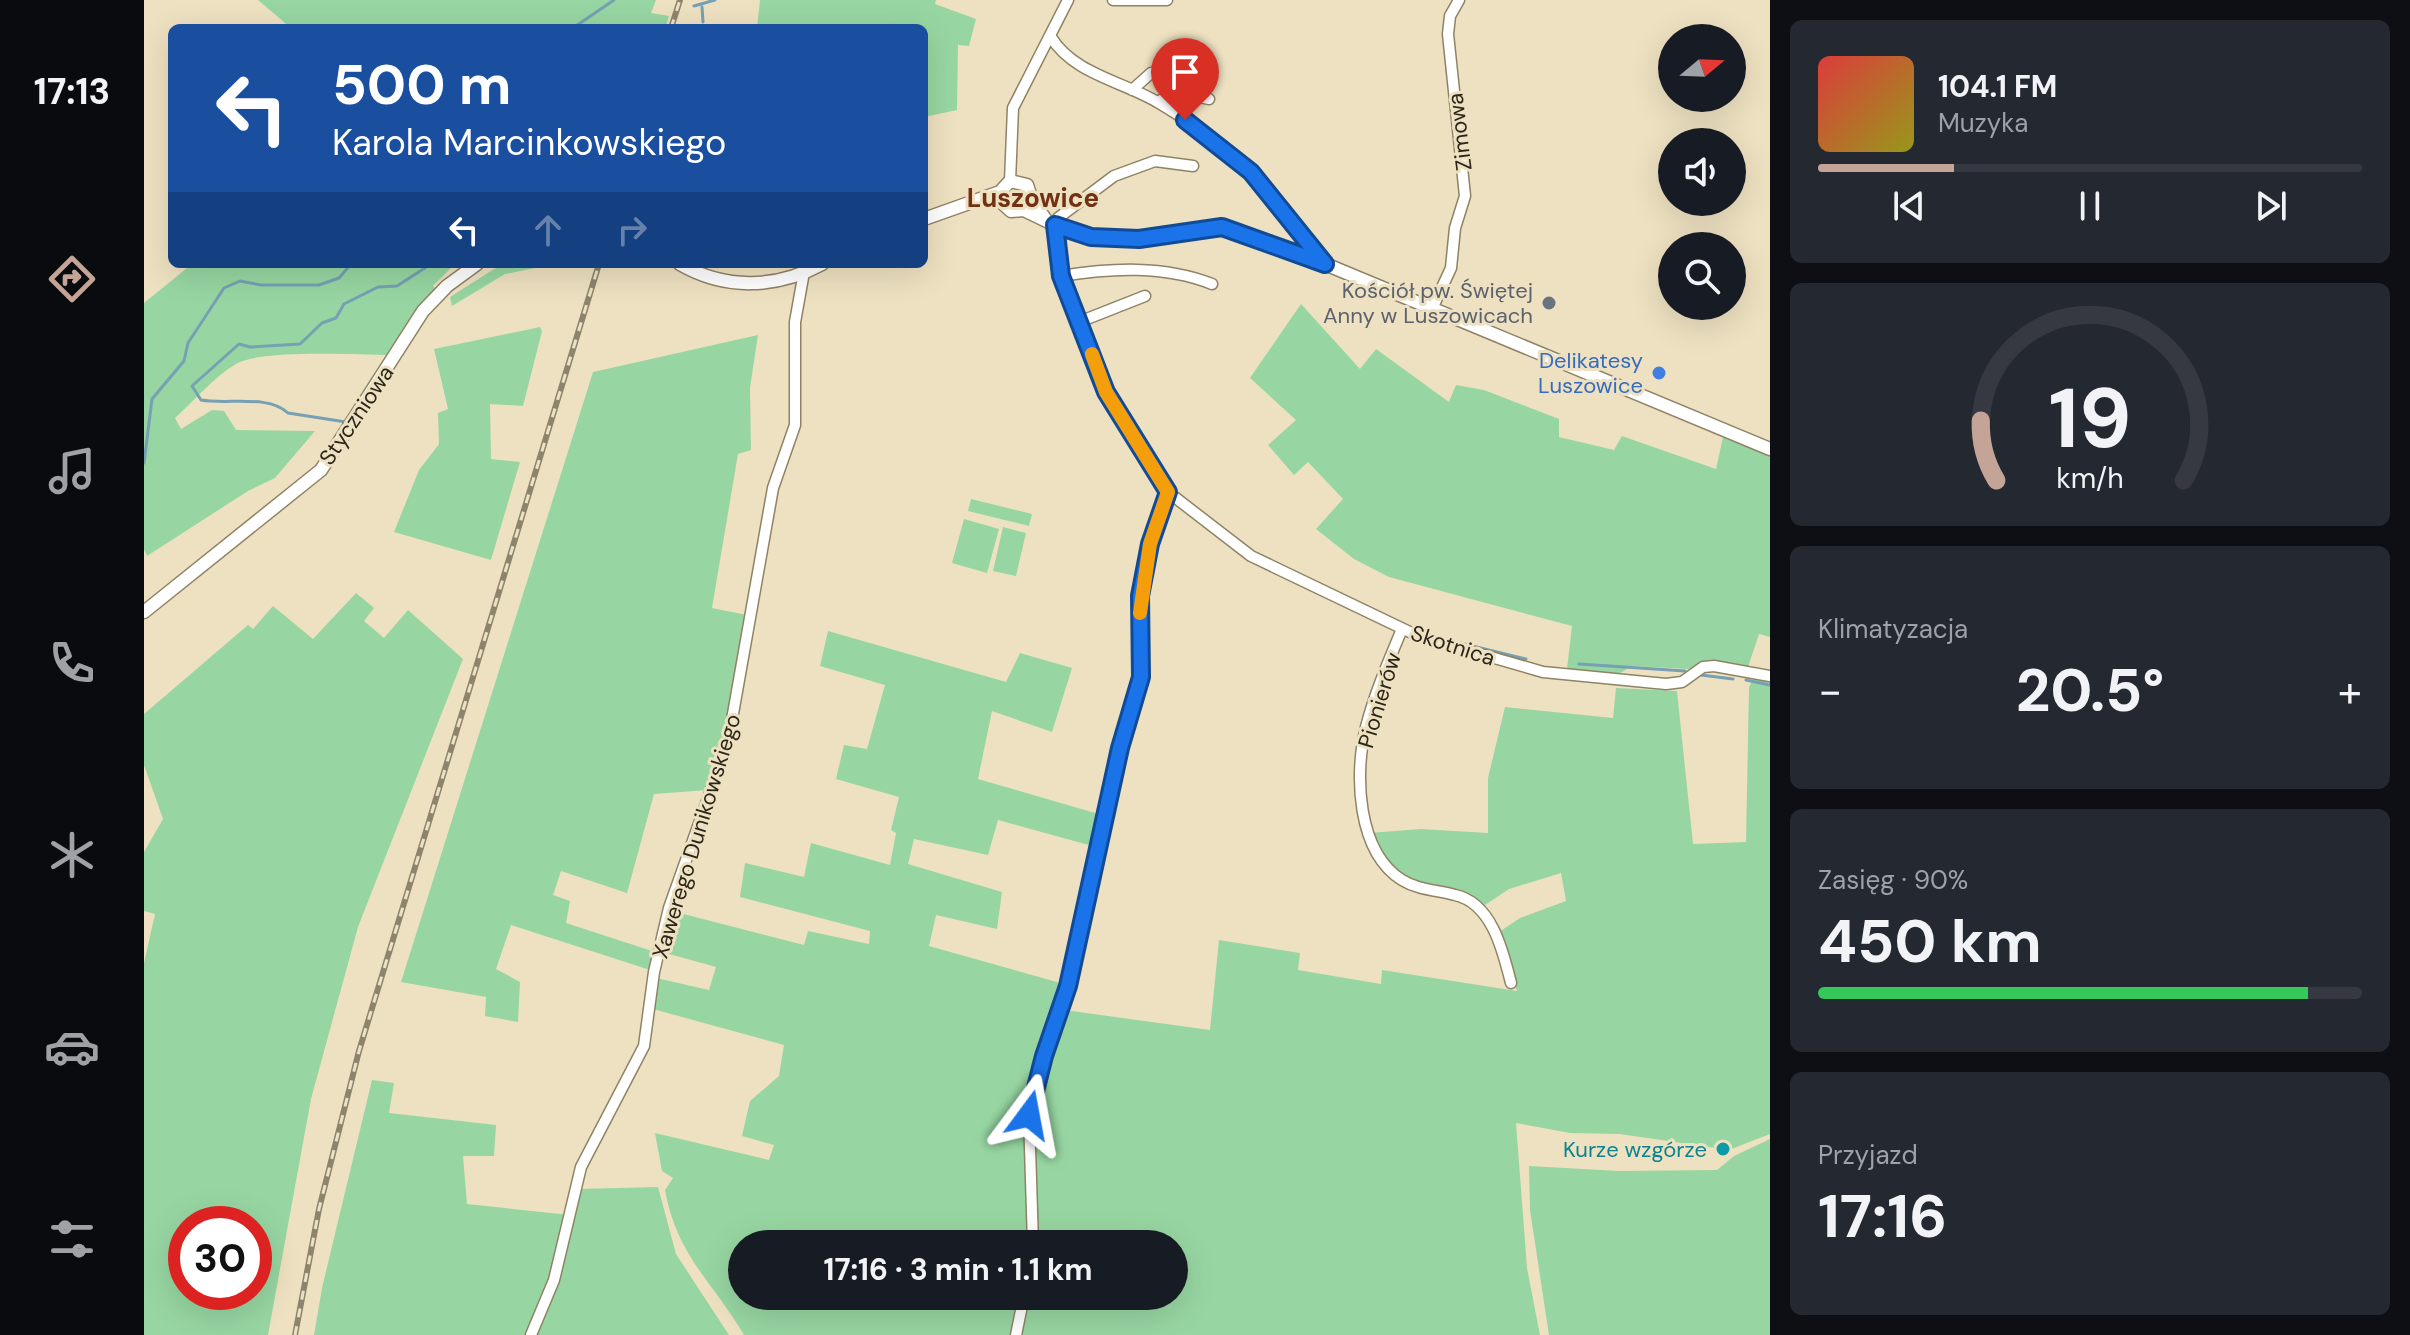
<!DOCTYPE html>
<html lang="pl">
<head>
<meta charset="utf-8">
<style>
  body { margin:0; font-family:"DM Sans",sans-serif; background:#242831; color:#f1f3f6; height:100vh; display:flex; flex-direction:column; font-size:30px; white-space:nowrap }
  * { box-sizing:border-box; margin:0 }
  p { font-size:26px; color:#9ea1a6 }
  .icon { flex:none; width:44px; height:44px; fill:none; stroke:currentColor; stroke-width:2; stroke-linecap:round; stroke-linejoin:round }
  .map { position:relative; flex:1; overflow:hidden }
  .details { display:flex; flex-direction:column; gap:20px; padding:20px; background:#0d0f14; width:640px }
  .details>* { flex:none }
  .banner { position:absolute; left:24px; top:24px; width:760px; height:244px; border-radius:12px; box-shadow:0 8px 32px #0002; background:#1a4fa0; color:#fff; overflow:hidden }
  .needle { width:52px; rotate:71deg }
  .fabs { position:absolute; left:1514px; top:24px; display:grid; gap:16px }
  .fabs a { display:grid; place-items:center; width:88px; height:88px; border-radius:50%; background:#171b24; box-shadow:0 8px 32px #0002; font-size:40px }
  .speed { position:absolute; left:24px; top:1206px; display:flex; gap:16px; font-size:40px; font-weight:700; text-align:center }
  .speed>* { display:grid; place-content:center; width:104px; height:104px; border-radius:50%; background:#171b24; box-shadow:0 8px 32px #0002; line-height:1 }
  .speed .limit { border:12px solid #d22; background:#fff; color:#111 }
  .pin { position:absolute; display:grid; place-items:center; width:68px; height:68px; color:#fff; margin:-82px -34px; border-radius:50% 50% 50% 0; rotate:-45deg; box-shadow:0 0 8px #0007 }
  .pin .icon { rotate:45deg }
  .me { position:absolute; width:88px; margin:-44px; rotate:13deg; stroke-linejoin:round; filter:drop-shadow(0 0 6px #0008) }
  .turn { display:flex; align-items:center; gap:28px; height:168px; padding:0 32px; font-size:36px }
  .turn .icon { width:104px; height:104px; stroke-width:2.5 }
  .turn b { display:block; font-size:56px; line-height:68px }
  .lanes { display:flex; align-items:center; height:76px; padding:0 32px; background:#0003; justify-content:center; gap:40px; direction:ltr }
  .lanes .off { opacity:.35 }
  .big { font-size:60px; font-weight:700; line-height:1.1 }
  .details .widget { flex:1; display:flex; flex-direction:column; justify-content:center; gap:12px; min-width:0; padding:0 28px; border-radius:12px; background:#242831 }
  .details .dial { align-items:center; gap:0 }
  .dial svg { height:208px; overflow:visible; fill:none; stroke:#363941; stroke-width:7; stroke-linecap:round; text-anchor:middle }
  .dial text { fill:#f1f3f6; stroke:none }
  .song { display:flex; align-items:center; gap:24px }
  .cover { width:96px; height:96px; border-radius:12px; background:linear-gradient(135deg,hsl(0 70% 55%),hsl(60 70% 35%)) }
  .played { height:8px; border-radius:4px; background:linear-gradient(90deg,#c3a497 25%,#363941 25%) }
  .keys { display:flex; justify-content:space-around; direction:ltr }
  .heat { display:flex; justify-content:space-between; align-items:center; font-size:44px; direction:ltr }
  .charge { height:12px; border-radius:6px; background:linear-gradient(90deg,#34c759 90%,#363941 0) }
  .trip { position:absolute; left:584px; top:1230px; width:460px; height:80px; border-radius:40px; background:#171b24; box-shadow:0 8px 32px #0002; font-weight:700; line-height:80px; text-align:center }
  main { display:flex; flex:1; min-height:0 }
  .menu { display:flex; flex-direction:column; width:144px; justify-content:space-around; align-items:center; background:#090b0e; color:#9ea1a6 }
  .menu .icon { width:56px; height:56px }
  .menu .selected { color:#c3a497 }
  .menu b { font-size:36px; color:#f1f3f6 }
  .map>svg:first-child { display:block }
  .green { fill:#97d6a2; fill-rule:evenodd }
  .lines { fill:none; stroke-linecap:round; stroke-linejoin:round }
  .stream { stroke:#76a0b4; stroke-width:3 }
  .minor-casing { stroke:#8e8365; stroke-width:13 }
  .tertiary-casing { stroke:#8e8365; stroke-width:15 }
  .minor { stroke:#fff; stroke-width:10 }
  .tertiary { stroke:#fff; stroke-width:12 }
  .rail-casing { stroke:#8c846d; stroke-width:6 }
  .rail { stroke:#eee1c1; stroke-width:3; stroke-dasharray:9; stroke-linecap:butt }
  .route-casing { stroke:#114b97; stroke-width:20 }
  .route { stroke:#1a73e8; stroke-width:14 }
  .slow { stroke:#f59e0b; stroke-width:14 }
  .worship-dot { fill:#6b7280; stroke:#eee1c1; stroke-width:3 }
  .shop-dot { fill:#3f7fe0; stroke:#eee1c1; stroke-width:3 }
  .culture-dot { fill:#0f9aa8; stroke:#eee1c1; stroke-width:3 }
  .labels { text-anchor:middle; stroke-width:6; stroke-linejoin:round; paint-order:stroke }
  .street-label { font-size:22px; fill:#2a2619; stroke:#eee1c1 }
  .worship-label { font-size:22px; fill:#5b616d; stroke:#eee1c1; text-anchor:end }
  .shop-label { font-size:22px; fill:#366cbe; stroke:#eee1c1; text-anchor:end }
  .culture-label { font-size:22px; fill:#0d838f; stroke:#eee1c1; text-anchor:end }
  .quarter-label { font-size:26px; font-weight:bold; fill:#723114; stroke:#eee1c1 }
</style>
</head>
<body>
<main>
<nav class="menu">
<b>17:13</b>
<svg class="icon selected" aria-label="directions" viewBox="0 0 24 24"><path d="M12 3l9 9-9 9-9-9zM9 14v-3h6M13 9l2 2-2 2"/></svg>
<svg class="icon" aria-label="music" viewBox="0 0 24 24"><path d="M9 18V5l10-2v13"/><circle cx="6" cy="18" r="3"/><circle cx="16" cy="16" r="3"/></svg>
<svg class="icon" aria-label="phone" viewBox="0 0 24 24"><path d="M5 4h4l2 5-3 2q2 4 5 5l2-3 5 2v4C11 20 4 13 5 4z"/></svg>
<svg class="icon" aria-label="climate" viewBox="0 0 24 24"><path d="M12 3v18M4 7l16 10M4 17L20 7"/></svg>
<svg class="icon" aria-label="car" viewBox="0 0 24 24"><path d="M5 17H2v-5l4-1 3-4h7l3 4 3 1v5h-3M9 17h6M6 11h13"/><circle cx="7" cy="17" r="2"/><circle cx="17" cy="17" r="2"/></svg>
<svg class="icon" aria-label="filters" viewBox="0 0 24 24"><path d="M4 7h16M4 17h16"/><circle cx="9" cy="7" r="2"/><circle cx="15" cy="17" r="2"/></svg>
</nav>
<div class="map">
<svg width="1626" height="1335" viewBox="0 0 1626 1335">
  <rect width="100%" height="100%" fill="#eee1c1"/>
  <path class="green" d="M 114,0 L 512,0 L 507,13 L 525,16 L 521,28 L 147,28 Z
    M 616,0 L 792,0 L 791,4 L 832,19 L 825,46 L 814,45 L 813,110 L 780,117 L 780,28 L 613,28 Z
    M 48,264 L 311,264 L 289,286 L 292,289 L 246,355 C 213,355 117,349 92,364 C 70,377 50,401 31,418 L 37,429 L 68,410 L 80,411 L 92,430 L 171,431 L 131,478 L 104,491 L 3,556 L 0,549 L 0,303 Z
    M 358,264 L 411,264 L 361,274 L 308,306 L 306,297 Z
    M 1157,304 L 1216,369 L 1232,349 L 1305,402 L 1312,385 L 1340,390 L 1415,419 L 1415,437 L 1470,450 L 1478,436 L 1572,469 L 1579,437 L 1626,455 L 1626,637 L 1615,634 L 1604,667 L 1568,661 L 1544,669 L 1488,666 L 1473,675 L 1423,669 L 1428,626 L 1245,577 L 1210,559 L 1172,529 L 1199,499 L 1164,462 L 1150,475 L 1124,445 L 1152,420 L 1106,378 Z
    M 396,327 L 398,331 L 379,406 L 346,404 L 347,459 L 376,462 L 347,560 L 250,532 L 275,470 L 295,444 L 294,413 L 304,409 L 290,349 Z
    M 614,335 L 606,388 L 607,450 L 594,454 L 568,608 L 603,615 L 579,743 L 564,790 L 510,794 L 483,893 L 417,871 L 409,895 L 426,901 L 422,923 L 511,952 L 506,970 L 367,925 L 352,969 L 376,982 L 374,1022 L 341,1016 L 342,997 L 257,982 L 449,372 Z
    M 827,499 L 888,514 L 885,526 L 824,511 Z
    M 820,519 L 855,529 L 843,573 L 808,563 Z
    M 859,527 L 882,533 L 872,576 L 849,571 Z
    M 212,593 L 230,608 L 220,621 L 240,638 L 264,610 L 319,659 L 214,927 L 167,1099 L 124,1335 L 0,1335 L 0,963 L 11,914 L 0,911 L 0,852 L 19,819 L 0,765 L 0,714 L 104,625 L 109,629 L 129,606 L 169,639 ZM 42,1224 L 110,1224 L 110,1292 L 42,1292 Z
    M 684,631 L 862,682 L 876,653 L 928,668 L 908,732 L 848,711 L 834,779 L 958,815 L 952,847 L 854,820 L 844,855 L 770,839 L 764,864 L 858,892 L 853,929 L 792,915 L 785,946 L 920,984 L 913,1009 L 1066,1030 L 1075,940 L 1156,953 L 1154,970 L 1237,984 L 1238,970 L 1373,991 L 1355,932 L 1376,918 L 1422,901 L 1417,873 L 1365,889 L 1338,907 L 1273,885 L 1245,867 L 1225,833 L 1277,829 L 1344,833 L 1344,778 L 1361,707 L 1469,718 L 1472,688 L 1533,691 L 1549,844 L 1602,842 L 1605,687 L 1614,671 L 1626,674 L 1626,1134 L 1585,1150 L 1476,1134 L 1426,1133 L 1372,1123 L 1383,1268 L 1396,1335 L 600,1335 C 569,1282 533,1256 521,1190 L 529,1178 L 518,1171 L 511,1133 L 625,1160 L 630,1145 L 598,1136 L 606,1101 L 635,1076 L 640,1045 L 509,1009 L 512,978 L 565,990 L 572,967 L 518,952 L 528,911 L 660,945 L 664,931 L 725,944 L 726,931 L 596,897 L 601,863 L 660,877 L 667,843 L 746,865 L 752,833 L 747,830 L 755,797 L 692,779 L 700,745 L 723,749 L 741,685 L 676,666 ZM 598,1244 L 1030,1244 L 1030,1296 L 598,1296 Z
    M 228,1080 L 250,1083 L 245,1113 L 352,1125 L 350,1156 L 319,1156 L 323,1204 L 426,1215 L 432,1189 L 514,1187 L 532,1254 L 585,1335 L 170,1335 L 178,1288 Z
    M 1626,1139 L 1626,1335 L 1405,1335 L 1386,1210 L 1385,1166 L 1475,1171 L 1573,1170 L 1590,1156 Z"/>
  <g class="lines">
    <path class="stream" d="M 550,6 L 571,0
      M 558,7 L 559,22
      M 429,28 L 470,0
      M 202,422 L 144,413 C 124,394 83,405 57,400 L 48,386 L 95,344 L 106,347 L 156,344 L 178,323 L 192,318 L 200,304 L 234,287 L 253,286 L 287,264
      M 0,463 L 8,399 L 40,361 L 44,343 L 80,288 L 96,281 L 117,285 L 175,285 L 195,278 L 207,264
      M 1312,642 L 1382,659
      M 1435,664 L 1541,671
      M 1557,675 L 1589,679
      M 1602,680 L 1626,685"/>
    <defs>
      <path id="minor" d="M 969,0 L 1023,0
        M 907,37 C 929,74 981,82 1015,103 C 1083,143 1138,199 1181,264
        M 988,90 L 1007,73 L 1037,67
        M 1014,102 L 1030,92 L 1065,99
        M 1049,166 L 1011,161 L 970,176 L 914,218 L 911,225 L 917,276 L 962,392 L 977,420 L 1024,492 L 1107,556 L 1274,636 L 1399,672 L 1522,684 L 1538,682 L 1559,667 L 1570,666 L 1626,676
        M 866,181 L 869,108 L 924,0
        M 917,276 C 967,268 1020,265 1068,284
        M 1288,309 L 1307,268 L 1311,228 L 1321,196 L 1304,34 L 1306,16 L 1315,0
        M 935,322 L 1001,296
        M 1258,629 C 1245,660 1230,695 1222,727 C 1210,774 1213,852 1258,880 C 1274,890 1293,890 1311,895 C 1348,903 1359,951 1367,983
        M 889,1244 L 885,1115 L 924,986 L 976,748 L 997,677 L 996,596 L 1006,544 L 1024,492
        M 387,1335 L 410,1280 L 437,1167 L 500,1046 L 510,972 L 525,908 L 584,742 L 629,488 L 651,425 L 651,322 L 660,272
        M 872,1335 L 880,1296"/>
      <path id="tertiary" d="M 888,200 L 880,210 L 867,211 L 857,202 L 856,192 L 866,181 L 883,185 L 888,200 L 902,220
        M 880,210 L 911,225 L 947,237 L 995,239 L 1068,227 L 1089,230 L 1181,264 L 1626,449
        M 780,219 L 856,192
        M 536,264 C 581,290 632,289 678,264
        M 0,612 L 177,470 L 279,311 L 303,286 L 333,264"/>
    </defs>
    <use href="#minor" class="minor-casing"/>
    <use href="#tertiary" class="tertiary-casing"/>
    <use href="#minor" class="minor"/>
    <use href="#tertiary" class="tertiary"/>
    <defs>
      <path id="rail" d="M 527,28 L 536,0
        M 151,1335 L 175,1209 L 215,1051 L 455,264"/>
    </defs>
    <use href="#rail" class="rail-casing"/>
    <use href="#rail" class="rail"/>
  </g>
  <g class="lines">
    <defs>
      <path id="route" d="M 885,1115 L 900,1056 L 924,986 L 976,748 L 997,677 L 996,596 L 1006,544 L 1024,492 L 962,392 L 917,276 L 911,225 L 947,237 L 995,239 L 1078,227 L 1181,264 L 1107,172 L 1041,120"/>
    </defs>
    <use href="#route" class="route-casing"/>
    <use href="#route" class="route"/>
    <path class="slow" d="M 948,354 L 962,392 L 1024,492 L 1006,544 L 996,613"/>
  </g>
  <circle class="worship-dot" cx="1405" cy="303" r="8"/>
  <circle class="shop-dot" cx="1515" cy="373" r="8"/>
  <circle class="culture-dot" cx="1579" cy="1149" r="8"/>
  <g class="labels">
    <g class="street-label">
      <text transform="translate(1315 132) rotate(-97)" y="8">Zimowa</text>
      <text transform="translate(212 415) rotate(-56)" y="8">Styczniowa</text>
      <text transform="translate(1309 645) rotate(18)" y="8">Skotnica</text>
      <text transform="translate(1235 700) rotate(-73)" y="8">Pionierów</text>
      <text transform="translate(552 836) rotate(-73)" y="8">Xawerego Dunikowskiego</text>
    </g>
    <g class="worship-label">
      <text x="1389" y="298">Kościół pw. Świętej<tspan x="1389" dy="25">Anny w Luszowicach</tspan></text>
    </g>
    <g class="shop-label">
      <text x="1499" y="368">Delikatesy<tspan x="1499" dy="25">Luszowice</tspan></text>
    </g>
    <g class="culture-label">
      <text x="1563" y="1157">Kurze wzgórze</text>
    </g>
    <g class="quarter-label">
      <text x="889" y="207">Luszowice</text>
    </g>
  </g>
</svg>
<div class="fabs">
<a><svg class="needle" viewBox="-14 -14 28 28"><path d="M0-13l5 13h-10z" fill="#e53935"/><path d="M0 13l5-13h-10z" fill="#9ea1a6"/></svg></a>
<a><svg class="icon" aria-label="sound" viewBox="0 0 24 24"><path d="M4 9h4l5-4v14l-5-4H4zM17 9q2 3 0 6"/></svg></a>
<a><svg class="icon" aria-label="search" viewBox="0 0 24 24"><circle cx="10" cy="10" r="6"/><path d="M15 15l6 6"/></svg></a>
</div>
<div class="speed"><div class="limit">30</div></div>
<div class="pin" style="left:1041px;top:120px;background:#d93025"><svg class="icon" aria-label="arrive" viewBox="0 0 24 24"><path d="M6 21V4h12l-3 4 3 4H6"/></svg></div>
<svg class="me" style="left:885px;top:1115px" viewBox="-20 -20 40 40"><path d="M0-17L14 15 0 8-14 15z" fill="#1a73e8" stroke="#fff" stroke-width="4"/></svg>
<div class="trip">17:16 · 3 min · 1.1 km</div>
<div class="banner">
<div class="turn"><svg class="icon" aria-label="left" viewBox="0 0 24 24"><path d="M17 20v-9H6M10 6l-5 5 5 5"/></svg><div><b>500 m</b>Karola Marcinkowskiego</div></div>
<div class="lanes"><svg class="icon" aria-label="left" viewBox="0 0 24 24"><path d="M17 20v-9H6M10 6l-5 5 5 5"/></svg><svg class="icon off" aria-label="ahead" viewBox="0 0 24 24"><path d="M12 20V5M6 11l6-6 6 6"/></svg><svg class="icon off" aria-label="right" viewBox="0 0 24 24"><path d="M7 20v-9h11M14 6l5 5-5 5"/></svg></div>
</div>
</div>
<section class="details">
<div class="widget">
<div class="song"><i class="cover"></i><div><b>104.1 FM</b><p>Muzyka</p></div></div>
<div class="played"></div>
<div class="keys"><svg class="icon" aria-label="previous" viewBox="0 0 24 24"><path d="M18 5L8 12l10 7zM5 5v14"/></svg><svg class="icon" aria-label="pause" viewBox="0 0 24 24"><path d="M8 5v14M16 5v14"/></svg><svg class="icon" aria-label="next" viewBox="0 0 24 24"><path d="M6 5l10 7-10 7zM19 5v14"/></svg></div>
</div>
<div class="widget dial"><svg viewBox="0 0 100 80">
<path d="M14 69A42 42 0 1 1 86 69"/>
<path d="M14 69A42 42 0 0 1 8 46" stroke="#c3a497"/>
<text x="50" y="56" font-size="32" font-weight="700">19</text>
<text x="50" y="72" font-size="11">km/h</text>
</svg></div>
<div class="widget"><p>Klimatyzacja</p>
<div class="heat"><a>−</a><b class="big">20.5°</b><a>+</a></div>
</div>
<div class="widget"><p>Zasięg · 90%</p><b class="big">450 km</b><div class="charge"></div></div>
<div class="widget"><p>Przyjazd</p><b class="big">17:16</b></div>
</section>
</main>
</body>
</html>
